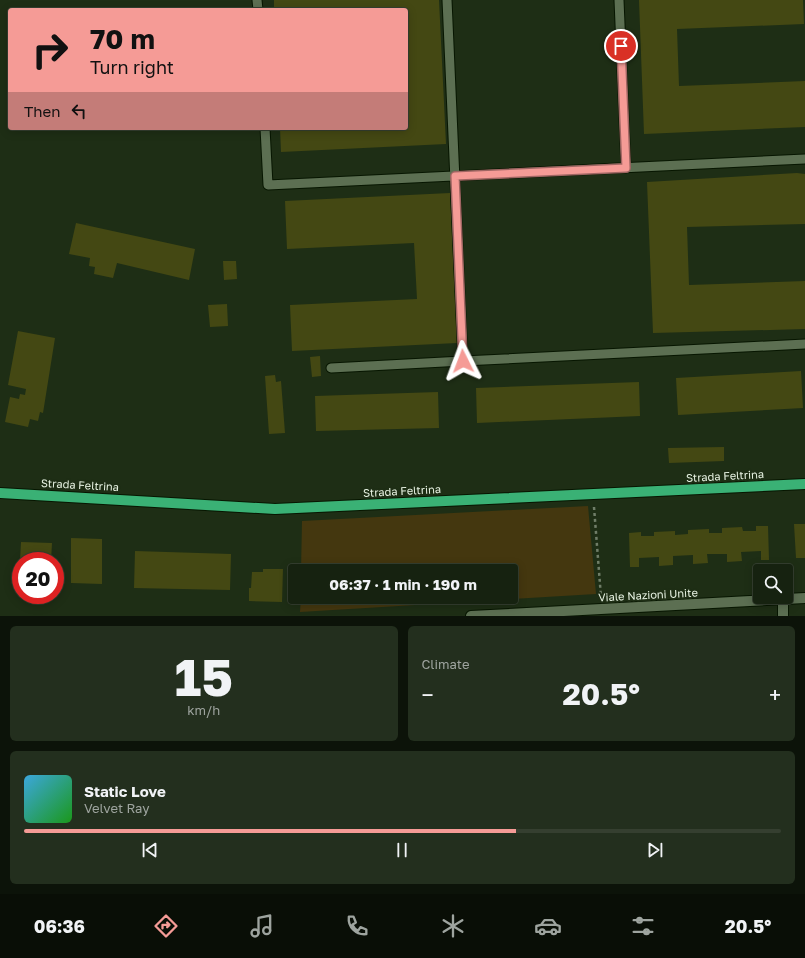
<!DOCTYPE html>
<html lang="en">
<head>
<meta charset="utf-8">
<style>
  body { margin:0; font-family:"Golos Text",sans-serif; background:#232f1e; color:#f1f3f6; height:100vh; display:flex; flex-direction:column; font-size:15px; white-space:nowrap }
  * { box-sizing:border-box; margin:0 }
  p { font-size:13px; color:#9ea49f }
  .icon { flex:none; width:22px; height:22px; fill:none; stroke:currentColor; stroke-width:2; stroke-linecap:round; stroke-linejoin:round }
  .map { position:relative; height:616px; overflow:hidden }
  .details { display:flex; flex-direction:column; gap:10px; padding:10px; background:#0c1309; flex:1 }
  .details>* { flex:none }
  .hud { position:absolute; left:8px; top:8px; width:400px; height:122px; border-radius:4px; box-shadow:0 2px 10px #0003,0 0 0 1px #353f30; background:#f59b96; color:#111; overflow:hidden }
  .fabs { position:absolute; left:753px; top:564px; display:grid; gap:8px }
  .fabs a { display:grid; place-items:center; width:40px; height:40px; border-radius:4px; background:#162210; box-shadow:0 2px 10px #0003,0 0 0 1px #353f30; font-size:20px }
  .speed { position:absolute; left:12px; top:552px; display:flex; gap:8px; font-size:20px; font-weight:700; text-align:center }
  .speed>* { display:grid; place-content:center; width:52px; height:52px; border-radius:50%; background:#162210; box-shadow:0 2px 10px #0003,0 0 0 1px #353f30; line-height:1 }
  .speed .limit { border:6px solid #d22; background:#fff; color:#111 }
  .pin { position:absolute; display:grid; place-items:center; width:34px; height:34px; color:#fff; margin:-17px; border:2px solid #fff; border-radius:50%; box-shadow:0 1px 4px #0007 }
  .me { position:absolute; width:44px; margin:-22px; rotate:357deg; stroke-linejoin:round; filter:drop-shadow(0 0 3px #0008) }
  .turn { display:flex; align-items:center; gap:14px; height:84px; padding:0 16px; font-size:18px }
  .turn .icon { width:52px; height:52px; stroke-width:2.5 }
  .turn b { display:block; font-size:28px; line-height:34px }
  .then { display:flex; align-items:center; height:38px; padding:0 16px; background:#0003; gap:8px; font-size:15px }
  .big { font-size:30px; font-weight:700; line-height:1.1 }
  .details .card { flex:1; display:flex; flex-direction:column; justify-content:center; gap:6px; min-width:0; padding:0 14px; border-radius:6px; background:#232f1e }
  .details .dial { align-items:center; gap:0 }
  .dial b { font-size:52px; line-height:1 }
  .song { display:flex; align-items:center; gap:12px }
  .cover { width:48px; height:48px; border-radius:6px; background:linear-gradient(135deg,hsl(200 70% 55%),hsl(120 70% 35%)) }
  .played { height:4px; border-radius:2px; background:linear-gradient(90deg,#f59b96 65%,#353f30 65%) }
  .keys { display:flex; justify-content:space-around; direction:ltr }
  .heat { display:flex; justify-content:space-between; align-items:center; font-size:22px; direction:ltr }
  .details .tiles { flex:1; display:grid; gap:10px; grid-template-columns:1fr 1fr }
  .card:last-child { grid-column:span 2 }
  .trip { position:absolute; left:288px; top:564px; width:230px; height:40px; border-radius:4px; background:#162210; box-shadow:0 2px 10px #0003,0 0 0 1px #353f30; font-weight:700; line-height:40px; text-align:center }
  .menu { display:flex; height:64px; justify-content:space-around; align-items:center; background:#090e06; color:#9ea49f }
  .menu .icon { width:28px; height:28px }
  .menu .on { color:#f59b96 }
  .menu b { font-size:18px; color:#f1f3f6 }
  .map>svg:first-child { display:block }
  .green { fill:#44370f }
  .building { fill:#444813 }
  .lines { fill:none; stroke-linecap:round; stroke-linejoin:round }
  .service-casing { stroke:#071601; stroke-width:11 }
  .minor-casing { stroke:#071601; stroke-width:12 }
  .primary-casing { stroke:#071601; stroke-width:12 }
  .path { stroke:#707e68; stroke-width:2.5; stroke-dasharray:3 3; stroke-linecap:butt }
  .service { stroke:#5c6f52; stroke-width:9 }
  .minor { stroke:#5c6f52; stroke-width:10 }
  .primary { stroke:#3ab175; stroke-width:10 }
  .route-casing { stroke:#9f6562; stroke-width:10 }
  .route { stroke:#f59b96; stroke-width:7 }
  .labels { text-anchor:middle; stroke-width:4; stroke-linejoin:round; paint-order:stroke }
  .street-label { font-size:11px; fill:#e7f2e2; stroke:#1e2e15 }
</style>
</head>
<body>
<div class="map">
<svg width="805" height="616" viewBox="0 0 805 616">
  <rect width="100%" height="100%" fill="#1e2e15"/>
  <path class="green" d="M 588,506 L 596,594 L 300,612 L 301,597 L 511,597 L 511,571 L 301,571 L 302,521 Z"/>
  <path class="building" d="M 274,0 L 439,0 L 446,144 L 281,152 L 280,128 L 406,128 L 406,10 L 274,10 Z
    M 639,0 L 803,0 L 804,24 L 677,29 L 679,86 L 805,81 L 805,127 L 644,134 Z
    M 797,173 L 805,174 L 805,224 L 687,227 L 689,285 L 805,281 L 805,329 L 653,333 L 647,182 Z
    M 450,193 L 457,343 L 292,351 L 290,305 L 417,299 L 414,243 L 287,249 L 285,201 Z
    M 76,223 L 195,249 L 189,280 L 117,263 L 113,278 L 94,274 L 95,267 L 89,266 L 90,258 L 69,254 Z
    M 223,261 L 236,261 L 237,279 L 224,280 Z
    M 227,304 L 228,326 L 210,327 L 208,305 Z
    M 18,331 L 55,338 L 43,413 L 40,412 L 38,421 L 30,419 L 28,427 L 5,422 L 10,397 L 19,399 L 20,394 L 25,395 L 26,389 L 8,385 Z
    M 320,356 L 321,376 L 312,377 L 310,357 Z
    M 801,371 L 803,408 L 678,415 L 676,378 Z
    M 275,375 L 276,382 L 281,381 L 285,433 L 269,434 L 265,376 Z
    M 639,382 L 640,416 L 477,423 L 476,388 Z
    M 438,392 L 439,428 L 316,431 L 315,396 Z
    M 724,447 L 724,461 L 669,463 L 668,448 Z
    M 794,524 L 805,524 L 805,558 L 796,558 Z
    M 756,526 L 768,526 L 769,560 L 761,560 L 761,551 L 741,552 L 742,561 L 727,562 L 727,554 L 707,554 L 708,563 L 693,564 L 693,555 L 673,556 L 673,565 L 659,566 L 659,557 L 639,558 L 639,567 L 630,567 L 629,533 L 641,532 L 641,536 L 654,536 L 654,532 L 675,531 L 675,535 L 688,534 L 688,530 L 709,529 L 709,533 L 722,533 L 722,528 L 742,527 L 743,531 L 756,531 Z
    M 71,538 L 102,539 L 102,584 L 71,583 Z
    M 21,542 L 52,543 L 51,561 L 20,561 Z
    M 135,551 L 231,554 L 230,590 L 134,588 Z
    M 263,569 L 283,569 L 282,602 L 249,601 L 249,588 L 251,588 L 252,572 L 263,572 Z"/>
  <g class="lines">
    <defs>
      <path id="service" d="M 257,0 L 258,10
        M 447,0 L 463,361 L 805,344
        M 619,0 L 626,168
        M 265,128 L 268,185 L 805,159
        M 331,368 L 463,361"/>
      <path id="minor" d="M 471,616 L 805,598
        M 783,616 L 783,600"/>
      <path id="primary" d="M 0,493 L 275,509 L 805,484"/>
    </defs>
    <use href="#service" class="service-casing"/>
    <use href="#minor" class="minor-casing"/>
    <use href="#primary" class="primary-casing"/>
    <path class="path" d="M 594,507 L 601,597"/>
    <use href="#service" class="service"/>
    <use href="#minor" class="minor"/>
    <use href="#primary" class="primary"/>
  </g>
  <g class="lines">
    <defs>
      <path id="route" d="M 463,361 L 455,176 L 626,168 L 621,46"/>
    </defs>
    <use href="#route" class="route-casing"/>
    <use href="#route" class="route"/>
  </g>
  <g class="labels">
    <g class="street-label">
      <text transform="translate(725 476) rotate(-3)" y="4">Strada Feltrina</text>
      <text transform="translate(80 485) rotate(3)" y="4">Strada Feltrina</text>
      <text transform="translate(402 491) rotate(-3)" y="4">Strada Feltrina</text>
      <text transform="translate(648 595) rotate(-3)" y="4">Viale Nazioni Unite</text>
    </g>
  </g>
</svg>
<div class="fabs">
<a><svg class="icon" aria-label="search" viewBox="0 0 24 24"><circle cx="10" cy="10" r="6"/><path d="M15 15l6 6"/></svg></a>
</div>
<div class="speed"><div class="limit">20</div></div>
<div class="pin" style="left:621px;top:46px;background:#d93025"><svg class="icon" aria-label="arrive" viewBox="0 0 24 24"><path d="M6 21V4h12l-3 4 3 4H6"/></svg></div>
<svg class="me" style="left:463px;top:361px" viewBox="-20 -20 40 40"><path d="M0-17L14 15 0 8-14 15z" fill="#f59b96" stroke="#fff" stroke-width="4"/></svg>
<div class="trip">06:37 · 1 min · 190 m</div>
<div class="hud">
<div class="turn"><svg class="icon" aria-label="right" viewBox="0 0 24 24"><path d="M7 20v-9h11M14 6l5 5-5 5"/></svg><div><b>70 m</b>Turn right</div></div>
<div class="then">Then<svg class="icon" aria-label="left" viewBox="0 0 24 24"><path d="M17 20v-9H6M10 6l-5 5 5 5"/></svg></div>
</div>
</div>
<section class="details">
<div class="tiles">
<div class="card dial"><b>15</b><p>km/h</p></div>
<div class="card"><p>Climate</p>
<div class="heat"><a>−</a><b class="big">20.5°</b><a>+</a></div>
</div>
<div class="card">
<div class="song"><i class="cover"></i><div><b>Static Love</b><p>Velvet Ray</p></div></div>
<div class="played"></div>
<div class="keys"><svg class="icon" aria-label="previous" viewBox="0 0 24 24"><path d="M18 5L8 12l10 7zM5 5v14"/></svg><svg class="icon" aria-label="pause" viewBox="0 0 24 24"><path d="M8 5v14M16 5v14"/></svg><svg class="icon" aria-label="next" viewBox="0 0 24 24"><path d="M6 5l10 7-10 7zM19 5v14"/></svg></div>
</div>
</div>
</section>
<nav class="menu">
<b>06:36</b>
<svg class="icon on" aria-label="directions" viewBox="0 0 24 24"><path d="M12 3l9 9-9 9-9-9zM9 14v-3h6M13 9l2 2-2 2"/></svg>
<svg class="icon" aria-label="music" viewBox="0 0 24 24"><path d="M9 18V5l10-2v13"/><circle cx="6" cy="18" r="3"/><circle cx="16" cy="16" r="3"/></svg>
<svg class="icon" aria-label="phone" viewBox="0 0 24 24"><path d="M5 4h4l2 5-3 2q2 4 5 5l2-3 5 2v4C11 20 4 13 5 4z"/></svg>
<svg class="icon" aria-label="climate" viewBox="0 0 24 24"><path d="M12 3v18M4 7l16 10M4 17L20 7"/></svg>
<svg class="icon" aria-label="car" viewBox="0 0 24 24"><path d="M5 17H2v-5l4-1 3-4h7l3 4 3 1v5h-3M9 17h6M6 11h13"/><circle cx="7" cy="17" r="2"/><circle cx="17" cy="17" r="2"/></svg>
<svg class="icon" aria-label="filters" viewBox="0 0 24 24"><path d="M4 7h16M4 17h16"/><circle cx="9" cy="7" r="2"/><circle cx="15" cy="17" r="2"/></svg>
<b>20.5°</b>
</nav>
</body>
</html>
